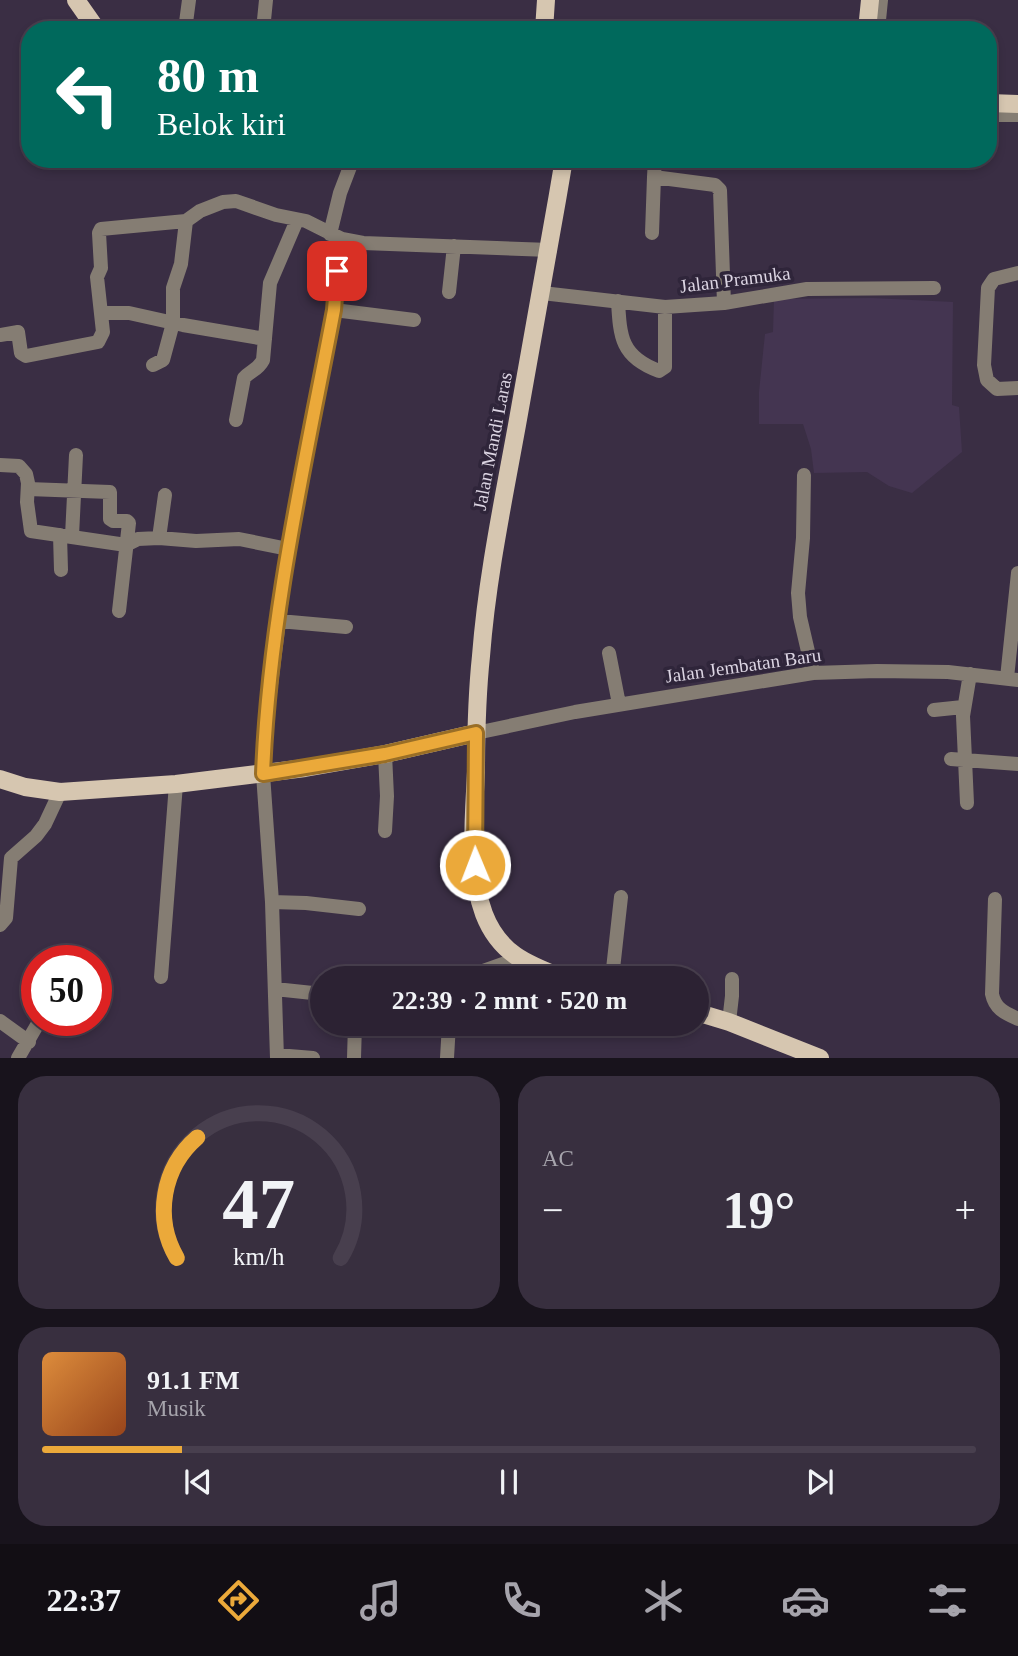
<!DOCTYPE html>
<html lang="id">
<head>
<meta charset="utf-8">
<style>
  body { margin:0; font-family:Georgia,serif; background:#382f3f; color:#f1f3f6; height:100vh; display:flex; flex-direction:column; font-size:26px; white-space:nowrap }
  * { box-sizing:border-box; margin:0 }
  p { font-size:23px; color:#a6a4ac }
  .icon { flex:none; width:38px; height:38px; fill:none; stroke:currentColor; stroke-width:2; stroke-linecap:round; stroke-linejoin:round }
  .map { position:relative; height:1058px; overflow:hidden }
  .panel { display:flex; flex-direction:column; gap:18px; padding:18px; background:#18131c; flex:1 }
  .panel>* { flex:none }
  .banner { position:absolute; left:21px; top:21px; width:976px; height:147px; border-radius:28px; box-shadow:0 4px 10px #0003,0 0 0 2px #483f4e; background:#00695c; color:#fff; overflow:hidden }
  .speed { position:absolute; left:21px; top:945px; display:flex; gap:14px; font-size:35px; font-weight:700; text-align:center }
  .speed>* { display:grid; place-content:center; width:91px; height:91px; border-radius:50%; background:#2c2233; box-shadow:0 4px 10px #0003,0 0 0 2px #483f4e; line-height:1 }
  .speed .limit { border:10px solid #d22; background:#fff; color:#111 }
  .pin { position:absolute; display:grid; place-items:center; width:60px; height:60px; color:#fff; margin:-30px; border-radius:14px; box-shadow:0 4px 10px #0006 }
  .me { position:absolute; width:77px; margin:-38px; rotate:359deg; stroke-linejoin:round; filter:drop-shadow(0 0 5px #0008) }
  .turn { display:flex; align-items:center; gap:24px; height:147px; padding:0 21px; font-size:32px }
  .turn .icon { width:91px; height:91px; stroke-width:2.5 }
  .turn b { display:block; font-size:49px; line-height:60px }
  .big { font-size:52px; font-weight:700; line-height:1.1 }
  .panel .card { flex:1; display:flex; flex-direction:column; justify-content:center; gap:10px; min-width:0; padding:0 24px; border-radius:28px; background:#382f3f }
  .panel .dial { align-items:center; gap:0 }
  .dial svg { height:182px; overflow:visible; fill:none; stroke:#483f4e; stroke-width:7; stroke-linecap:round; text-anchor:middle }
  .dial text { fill:#f1f3f6; stroke:none }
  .song { display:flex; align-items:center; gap:21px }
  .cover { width:84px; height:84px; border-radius:10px; background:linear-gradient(135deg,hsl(30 70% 55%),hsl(20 70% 35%)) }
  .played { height:7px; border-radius:4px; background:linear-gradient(90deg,#eba93a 15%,#483f4e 15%) }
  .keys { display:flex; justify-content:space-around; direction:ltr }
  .heat { display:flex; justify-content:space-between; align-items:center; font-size:38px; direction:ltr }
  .panel .tiles { flex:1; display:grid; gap:18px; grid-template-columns:1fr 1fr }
  .card:last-child { grid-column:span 2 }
  .trip { position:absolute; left:310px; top:966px; width:399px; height:70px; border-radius:35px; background:#2c2233; box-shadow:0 4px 10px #0003,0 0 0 2px #483f4e; font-weight:700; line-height:70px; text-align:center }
  .menu { display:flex; height:112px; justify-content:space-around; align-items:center; background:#120e14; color:#a6a4ac }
  .menu .icon { width:49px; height:49px }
  .menu .selected { color:#eba93a }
  .menu b { font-size:32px; color:#f1f3f6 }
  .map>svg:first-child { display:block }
  .built { fill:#443551 }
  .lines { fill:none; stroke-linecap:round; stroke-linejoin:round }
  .minor { stroke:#857d73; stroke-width:14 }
  .major { stroke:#d6c6b0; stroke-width:18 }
  .route-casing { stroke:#996e26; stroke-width:18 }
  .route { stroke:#eba93a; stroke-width:12 }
  .labels { text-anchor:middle; stroke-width:7; stroke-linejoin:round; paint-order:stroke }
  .street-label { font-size:19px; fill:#dcd5e3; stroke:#2f253a }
</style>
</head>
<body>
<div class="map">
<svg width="1018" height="1058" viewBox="0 0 1018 1058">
  <rect width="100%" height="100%" fill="#3a2e44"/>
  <path class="built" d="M 872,298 L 953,302 L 952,405 L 959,407 L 962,452 L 912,493 L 889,486 L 867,472 L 814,473 L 811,449 L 803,424 L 759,424 L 759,392 L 765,334 L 773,332 L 774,299 Z"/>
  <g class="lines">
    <path class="minor" d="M 185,30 L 189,0
      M 263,30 L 266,0
      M 878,30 L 881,0
      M 989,115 L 1018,115
      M 655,159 L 654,177 L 715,185 L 720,190 L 724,303
      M 652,233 L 654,177
      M 330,234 L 340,193 L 353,159
      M 1018,273 L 994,279 L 988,288 L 984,365 L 987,380 L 997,389 L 1018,388
      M 449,292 L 454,246
      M 542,293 L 665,307 L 724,303 L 807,289 L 934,288
      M 618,301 C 620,337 621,357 659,371 L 665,367 L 665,307
      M 334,310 L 414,320
      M 101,313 L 129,313 L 183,325 L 265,339
      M 0,335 L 18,332 L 21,353 L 26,356 L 98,342 L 103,332 L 97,277 L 101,268 L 99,233 L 101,229 L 186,221 L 200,211 L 223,202 L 236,201 L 276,215 L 306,221 L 342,239
      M 153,365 L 163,360 L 173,323 L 173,288 L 181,264 L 186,221
      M 236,420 L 244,378 C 250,371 258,370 263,360 L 270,283 L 297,220
      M 0,465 L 19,466 L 26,474 L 28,483 L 27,502 L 31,531 L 126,545 L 138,539 L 159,538 L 196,541 L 239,539 L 288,549
      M 804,475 L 803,538 L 798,593 L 800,617 L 813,673
      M 28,489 L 110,492 L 110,519 L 113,521 L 127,521 L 129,523 L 119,611
      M 60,535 L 61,570
      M 72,536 L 76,455
      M 159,538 L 165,495
      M 279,621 L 346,627
      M 609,653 L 619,704
      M 1007,678 L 1018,573
      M 934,710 L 963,707
      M 476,733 L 575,712 L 813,673 L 877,671 L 948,672 L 1018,680
      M 385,754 L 387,796 L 385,831
      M 951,759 L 1018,764
      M 967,803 L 963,716 L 970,674
      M 995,899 L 992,994 C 995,1009 1005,1013 1018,1019
      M 272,902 L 306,903 L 359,909
      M 0,925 L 6,918 L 11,858 L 36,836 L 45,824 L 60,792
      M 161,977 L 176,784
      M 463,978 L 517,959
      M 612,978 L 621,897
      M 275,989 L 322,994
      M 0,1021 L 29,1042
      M 729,1022 L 732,996 L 732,979
      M 277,1055 L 313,1058
      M 18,1058 L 40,1020
      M 277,1058 L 272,902 L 263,774 L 265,733 L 288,549 L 334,310 L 339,252 L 342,239 L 363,243 L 550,250
      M 354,1058 L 355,1024
      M 447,1058 L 449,1024"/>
    <path class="major" d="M 76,0 L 97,30
      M 544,30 L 546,0
      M 867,30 L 870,0
      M 989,103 L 1018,104
      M 0,779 L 25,787 L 60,792 L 176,784 L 305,768 L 385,754 L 476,733
      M 563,978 C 526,964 499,953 484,914 C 468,871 474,818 476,772 C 476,733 477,694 481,656 C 487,578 503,502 517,425 C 533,337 549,248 564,159
      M 696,1012 L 729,1022 L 820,1058"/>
  </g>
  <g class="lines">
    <defs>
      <path id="route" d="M 337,271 L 334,310 C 305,463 269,618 263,774 L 385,754 L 476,733 L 475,865"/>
    </defs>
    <use href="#route" class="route-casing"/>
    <use href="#route" class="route"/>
  </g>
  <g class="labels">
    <g class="street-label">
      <text transform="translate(735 279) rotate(-7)" y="7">Jalan Pramuka</text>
      <text transform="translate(492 441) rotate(-79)" y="7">Jalan Mandi Laras</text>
      <text transform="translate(743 665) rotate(-8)" y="7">Jalan Jembatan Baru</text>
    </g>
  </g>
</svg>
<div class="speed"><div class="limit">50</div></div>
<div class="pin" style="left:337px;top:271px;background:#d93025"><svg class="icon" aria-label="arrive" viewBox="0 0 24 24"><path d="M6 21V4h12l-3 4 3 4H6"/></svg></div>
<svg class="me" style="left:475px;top:865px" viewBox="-20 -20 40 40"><circle r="17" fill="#eba93a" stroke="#fff" stroke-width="3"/><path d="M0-11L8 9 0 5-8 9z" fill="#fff"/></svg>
<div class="trip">22:39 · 2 mnt · 520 m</div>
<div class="banner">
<div class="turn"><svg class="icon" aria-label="left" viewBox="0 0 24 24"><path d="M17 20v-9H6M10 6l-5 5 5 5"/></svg><div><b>80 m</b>Belok kiri</div></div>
</div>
</div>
<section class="panel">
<div class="tiles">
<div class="card dial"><svg viewBox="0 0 100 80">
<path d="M14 69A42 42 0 1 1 86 69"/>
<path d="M14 69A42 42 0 0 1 23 16" stroke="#eba93a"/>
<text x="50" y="56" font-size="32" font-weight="700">47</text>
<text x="50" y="72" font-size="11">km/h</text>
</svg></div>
<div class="card"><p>AC</p>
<div class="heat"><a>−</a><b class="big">19°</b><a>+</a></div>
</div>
<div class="card">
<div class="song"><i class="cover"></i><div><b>91.1 FM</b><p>Musik</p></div></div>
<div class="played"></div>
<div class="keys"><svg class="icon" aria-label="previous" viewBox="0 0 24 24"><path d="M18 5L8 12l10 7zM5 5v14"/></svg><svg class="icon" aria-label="pause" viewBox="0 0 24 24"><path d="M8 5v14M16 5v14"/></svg><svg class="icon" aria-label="next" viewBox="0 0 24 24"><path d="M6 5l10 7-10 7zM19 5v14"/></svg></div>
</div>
</div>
</section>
<nav class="menu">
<b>22:37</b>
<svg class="icon selected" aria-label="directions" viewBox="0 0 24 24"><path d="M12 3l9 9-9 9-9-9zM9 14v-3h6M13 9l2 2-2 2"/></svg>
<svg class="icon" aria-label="music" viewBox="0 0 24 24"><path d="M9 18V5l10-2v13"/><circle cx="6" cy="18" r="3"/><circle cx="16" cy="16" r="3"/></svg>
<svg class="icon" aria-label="phone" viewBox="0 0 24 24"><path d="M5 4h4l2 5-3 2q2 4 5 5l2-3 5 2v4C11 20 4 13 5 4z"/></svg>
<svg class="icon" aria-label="climate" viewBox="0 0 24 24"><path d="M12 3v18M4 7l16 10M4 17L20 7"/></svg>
<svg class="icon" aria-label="car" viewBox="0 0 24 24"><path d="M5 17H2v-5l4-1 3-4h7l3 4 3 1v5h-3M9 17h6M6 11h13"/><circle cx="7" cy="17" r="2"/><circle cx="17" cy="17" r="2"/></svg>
<svg class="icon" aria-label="filters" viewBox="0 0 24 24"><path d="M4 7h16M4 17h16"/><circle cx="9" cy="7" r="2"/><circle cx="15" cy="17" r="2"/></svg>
</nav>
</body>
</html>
